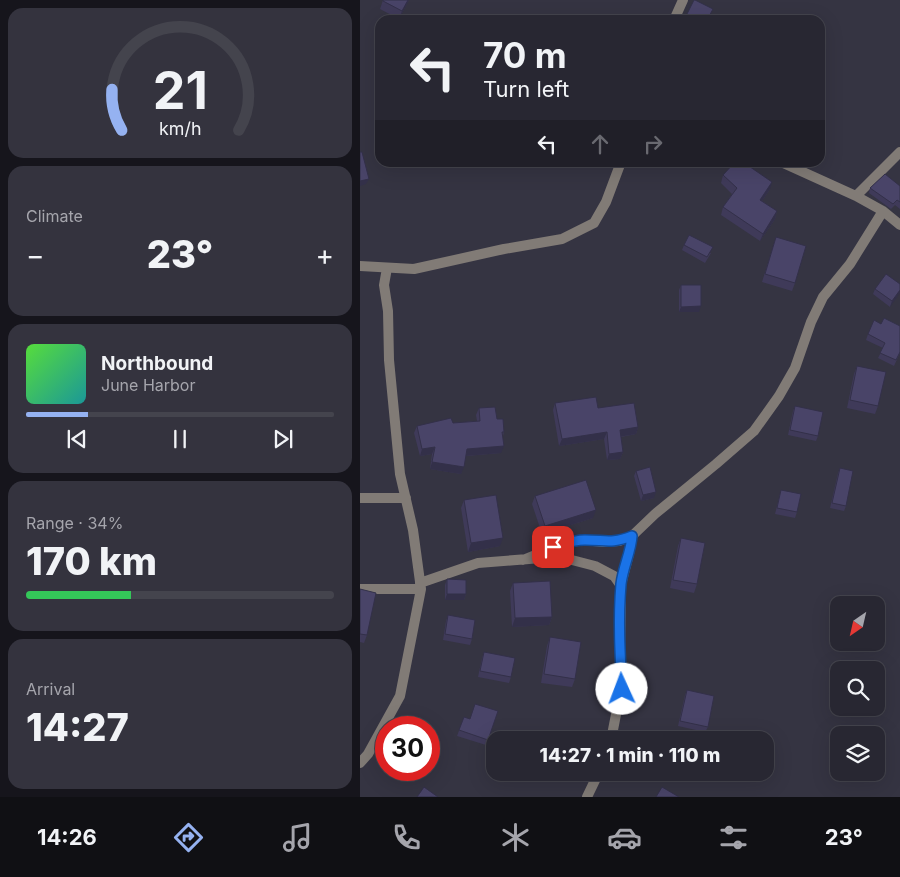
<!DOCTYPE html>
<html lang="en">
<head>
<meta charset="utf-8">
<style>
  body { margin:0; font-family:Inter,sans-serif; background:#34333e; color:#f1f3f6; height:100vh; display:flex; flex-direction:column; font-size:19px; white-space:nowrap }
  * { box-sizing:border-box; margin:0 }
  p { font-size:16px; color:#a5a5ac }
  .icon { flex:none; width:28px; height:28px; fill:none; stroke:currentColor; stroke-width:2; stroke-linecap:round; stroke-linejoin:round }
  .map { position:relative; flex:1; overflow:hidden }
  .sheet { display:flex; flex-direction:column; gap:8px; padding:8px; background:#16151c; width:360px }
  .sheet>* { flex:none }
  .guide { position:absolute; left:15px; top:15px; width:450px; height:152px; border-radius:15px; box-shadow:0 5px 20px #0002,0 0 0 1px #44444d; background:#282732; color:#f1f3f6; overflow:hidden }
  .needle { width:32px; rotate:214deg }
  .buttons { position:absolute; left:470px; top:596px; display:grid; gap:10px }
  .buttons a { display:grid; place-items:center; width:55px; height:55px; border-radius:10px; background:#282732; box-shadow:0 5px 20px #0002,0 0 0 1px #44444d; font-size:25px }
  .speed { position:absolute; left:15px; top:716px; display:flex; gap:10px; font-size:25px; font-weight:700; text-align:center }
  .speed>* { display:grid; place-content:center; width:65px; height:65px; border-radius:50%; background:#282732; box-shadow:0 5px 20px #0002,0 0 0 1px #44444d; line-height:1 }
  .speed .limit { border:8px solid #d22; background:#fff; color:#111 }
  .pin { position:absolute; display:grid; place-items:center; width:42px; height:42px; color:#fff; margin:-21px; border-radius:10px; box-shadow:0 2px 8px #0006 }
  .me { position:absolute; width:55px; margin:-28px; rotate:358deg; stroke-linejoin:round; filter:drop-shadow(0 0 4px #0008) }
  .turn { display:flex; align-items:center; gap:18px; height:105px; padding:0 25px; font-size:22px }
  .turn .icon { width:65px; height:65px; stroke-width:2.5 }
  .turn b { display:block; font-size:35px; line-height:42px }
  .lanes { display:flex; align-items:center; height:48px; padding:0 25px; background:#0003; justify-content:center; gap:25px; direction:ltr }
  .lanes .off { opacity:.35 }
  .big { font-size:38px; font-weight:800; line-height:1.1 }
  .sheet .widget { flex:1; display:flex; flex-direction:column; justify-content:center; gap:8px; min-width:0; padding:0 18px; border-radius:15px; background:#34333e }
  .sheet .dial { align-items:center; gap:0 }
  .dial svg { height:130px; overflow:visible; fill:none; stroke:#44444d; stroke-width:7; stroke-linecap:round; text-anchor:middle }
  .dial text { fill:#f1f3f6; stroke:none }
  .song { display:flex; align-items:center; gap:15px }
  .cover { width:60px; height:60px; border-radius:8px; background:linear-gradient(135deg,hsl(110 70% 55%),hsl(180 70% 35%)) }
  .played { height:5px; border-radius:2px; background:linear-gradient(90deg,#95b2f1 20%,#44444d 20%) }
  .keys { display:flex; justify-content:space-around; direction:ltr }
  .heat { display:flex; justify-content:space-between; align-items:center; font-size:28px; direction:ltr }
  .charge { height:8px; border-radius:4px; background:linear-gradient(90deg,#34c759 34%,#44444d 0) }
  .trip { position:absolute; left:126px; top:731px; width:288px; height:50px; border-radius:15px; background:#282732; box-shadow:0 5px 20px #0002,0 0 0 1px #44444d; font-weight:800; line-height:50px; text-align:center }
  .dock { display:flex; height:80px; justify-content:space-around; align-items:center; background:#101014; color:#a5a5ac }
  .dock .icon { width:35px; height:35px }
  .dock .on { color:#95b2f1 }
  .dock b { font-size:22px; color:#f1f3f6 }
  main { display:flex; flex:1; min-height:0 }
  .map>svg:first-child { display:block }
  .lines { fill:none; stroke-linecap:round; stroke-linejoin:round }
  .minor { stroke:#817b76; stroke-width:10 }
  .wall { fill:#3f3a59 }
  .shaded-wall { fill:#333049 }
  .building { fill:#494468; stroke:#333049 }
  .route-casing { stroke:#114b97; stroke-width:12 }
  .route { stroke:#1a73e8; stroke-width:9 }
</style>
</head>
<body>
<main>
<section class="sheet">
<div class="widget dial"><svg viewBox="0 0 100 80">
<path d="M14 69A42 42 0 1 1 86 69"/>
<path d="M14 69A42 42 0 0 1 8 44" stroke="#95b2f1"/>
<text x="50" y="56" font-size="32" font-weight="700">21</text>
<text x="50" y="72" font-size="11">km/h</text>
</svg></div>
<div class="widget"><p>Climate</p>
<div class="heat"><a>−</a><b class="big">23°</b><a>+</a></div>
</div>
<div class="widget">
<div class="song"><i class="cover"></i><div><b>Northbound</b><p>June Harbor</p></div></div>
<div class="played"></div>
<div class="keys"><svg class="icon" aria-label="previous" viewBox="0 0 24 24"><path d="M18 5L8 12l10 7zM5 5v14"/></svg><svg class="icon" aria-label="pause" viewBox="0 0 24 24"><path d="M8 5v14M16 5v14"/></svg><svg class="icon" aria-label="next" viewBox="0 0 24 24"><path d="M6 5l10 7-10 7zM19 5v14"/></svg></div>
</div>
<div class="widget"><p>Range · 34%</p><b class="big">170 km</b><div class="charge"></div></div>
<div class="widget"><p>Arrival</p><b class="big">14:27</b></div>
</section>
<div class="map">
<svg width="540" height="797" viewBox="0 0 540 797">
  <rect width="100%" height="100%" fill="#353442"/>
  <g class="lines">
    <path class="minor" d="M 314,20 L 323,0
      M 421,162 L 496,196 L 523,211 L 540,225
      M 496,196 L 540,152
      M 0,266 L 54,269 L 144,249 L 202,239 L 234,223 L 246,202 L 261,162
      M 0,498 L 46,498
      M 163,560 L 204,543 L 224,540 L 243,542 L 259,541 L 272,536 L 295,514 L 356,464 L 394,431 L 419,396 L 435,368 L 451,322 L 463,297 L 490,264 L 523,211
      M 60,583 L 118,563 L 181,558 L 208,559 L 235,566 L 254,576 L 261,586 L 260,650 L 261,689 L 251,740
      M 261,586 C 264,569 271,553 272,536
      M 0,589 L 61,589
      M 0,763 L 8,754 L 40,696 L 61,589 L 53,530 L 40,474 L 29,360 L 28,311 L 24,285 L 27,268
      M 227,797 L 239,772"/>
  </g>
  <path class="wall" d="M 23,0 L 49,0 L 39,19 L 20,9 Z
    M 363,175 L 410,189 L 402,201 L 417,211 L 415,219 L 400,241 L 361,215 L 363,207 L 372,194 L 361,183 Z
    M 540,186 L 540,209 L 535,205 L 531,209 L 509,193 L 510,188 Z
    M 416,237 L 435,283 L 432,291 L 402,282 Z
    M 324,245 L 351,253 L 345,263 L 322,250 Z
    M 540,284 L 530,307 L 513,294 L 515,289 Z
    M 321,285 L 339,312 L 319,312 L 319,290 Z
    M 521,324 L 540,326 L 540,353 L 534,366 L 518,358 L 523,348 L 506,340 L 508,334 Z
    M 497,366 L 518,406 L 515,414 L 487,408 L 494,374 Z
    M 195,403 L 278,427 L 276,434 L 261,437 L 263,452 L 260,459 L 247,460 L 244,439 L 199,446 L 193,410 Z
    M 435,406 L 458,436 L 456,441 L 428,435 L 433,411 Z
    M 119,408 L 137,419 L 144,432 L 143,436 L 141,453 L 106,456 L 101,474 L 70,469 L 72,454 L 60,456 L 54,433 L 57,426 L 117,421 L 116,415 Z
    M 480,468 L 486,506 L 484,511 L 470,508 L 478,473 Z
    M 276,471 L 294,498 L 281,501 L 274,476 Z
    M 421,490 L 437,512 L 435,518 L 415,514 Z
    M 175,496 L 233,518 L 182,534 L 172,504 Z
    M 104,500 L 140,546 L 108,552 L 101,508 Z
    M 321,538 L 337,584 L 334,593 L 310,588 L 318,546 Z
    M 87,579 L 106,594 L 104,600 L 85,600 L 85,585 Z
    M 153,583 L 192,617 L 189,625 L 152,627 L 150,591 Z
    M 0,589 L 7,635 L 4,643 L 0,642 Z
    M 88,615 L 112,639 L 110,645 L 83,640 L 86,621 Z
    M 190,637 L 215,679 L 212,687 L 181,683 L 187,646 Z
    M 124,652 L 151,677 L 149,683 L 118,677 L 122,658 Z
    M 327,690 L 348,727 L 345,732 L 318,726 L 325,695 Z
    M 138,711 L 126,745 L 97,736 L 104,717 L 110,719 Z
    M 275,772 L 288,772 L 286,776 Z"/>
  <path class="shaded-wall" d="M 48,0 L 49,0 L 39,19 L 42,11 Z
    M 9,179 L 6,184 L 0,186 L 0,181 Z
    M 412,182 L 410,189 L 398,207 L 400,200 Z
    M 417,211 L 415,219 L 400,241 L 403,234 Z
    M 540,290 L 540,293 L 530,307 L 532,301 Z
    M 341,306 L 339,312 L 319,312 L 321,307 Z
    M 278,427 L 276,434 L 258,437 L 260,430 Z
    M 247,432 L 244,439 L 199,446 L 202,439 Z
    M 144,446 L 141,453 L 104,456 L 107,449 Z
    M 75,447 L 72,454 L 60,456 L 62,449 Z
    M 263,452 L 260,459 L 247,460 L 249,454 Z
    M 72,462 L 104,467 L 101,474 L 70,469 Z
    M 296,492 L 294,498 L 281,501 L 283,495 Z
    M 236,510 L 233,518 L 182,534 L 185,526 Z
    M 143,538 L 140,546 L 108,552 L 111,543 Z
    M 87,594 L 106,594 L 104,600 L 85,600 Z
    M 192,617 L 189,625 L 152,627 L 155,618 Z"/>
  <path class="building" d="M 23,0 L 48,0 L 42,11 L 23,1 Z
    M 334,0 L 335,0 L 353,9 L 347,20 L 324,20 Z
    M 0,152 L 2,152 L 9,179 L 0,181 Z
    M 375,162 L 383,162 L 412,182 L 400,200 L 417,211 L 403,234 L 363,207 L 377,188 L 363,175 Z
    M 525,174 L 540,186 L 540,202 L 537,200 L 533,204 L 510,188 Z
    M 329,235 L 353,247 L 347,257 L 324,245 Z
    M 416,237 L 446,246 L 435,283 L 405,274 Z
    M 526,274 L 540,284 L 540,290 L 532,301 L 515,289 Z
    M 321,285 L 341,285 L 341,306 L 321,307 Z
    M 524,318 L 540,326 L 540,352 L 536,360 L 520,353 L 525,343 L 508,334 L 514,320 L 521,324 Z
    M 497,366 L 526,372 L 518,406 L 490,400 Z
    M 236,397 L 238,408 L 274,403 L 278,427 L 260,430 L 263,452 L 249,454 L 247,432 L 202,439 L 195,403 Z
    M 435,406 L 463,412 L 458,436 L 430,430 Z
    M 135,407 L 137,419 L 143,419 L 144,432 L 142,432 L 144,446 L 107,449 L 104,467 L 72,462 L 75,447 L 62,449 L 57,426 L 91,418 L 93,423 L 120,421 L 119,408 Z
    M 290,467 L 296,492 L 283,495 L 276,471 Z
    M 480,468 L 493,471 L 486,506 L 472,503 Z
    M 226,480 L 236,510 L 185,526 L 175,496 Z
    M 421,490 L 441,494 L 437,512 L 417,508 Z
    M 136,495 L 143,538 L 111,543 L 104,500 Z
    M 321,538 L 345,543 L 337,584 L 313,580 Z
    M 87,579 L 106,580 L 106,594 L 87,594 Z
    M 190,581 L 192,617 L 155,618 L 153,583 Z
    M 0,589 L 16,593 L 7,635 L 0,634 Z
    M 88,615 L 115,620 L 112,639 L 85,634 Z
    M 190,637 L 221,642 L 215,679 L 184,674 Z
    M 124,652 L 155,658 L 151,677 L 120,671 Z
    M 327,690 L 354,696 L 348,727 L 320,721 Z
    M 115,704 L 138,711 L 128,740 L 99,730 L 104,717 L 110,719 Z
    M 64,787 L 78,797 L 57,797 Z
    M 302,787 L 319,797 L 296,797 Z"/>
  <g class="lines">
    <defs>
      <path id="route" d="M 193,547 C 203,544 214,540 225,540 C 246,540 251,544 272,536 C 271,552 263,567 261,584 C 258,619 260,655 262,689"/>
    </defs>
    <use href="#route" class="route-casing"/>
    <use href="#route" class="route"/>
  </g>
</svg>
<div class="buttons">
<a><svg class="needle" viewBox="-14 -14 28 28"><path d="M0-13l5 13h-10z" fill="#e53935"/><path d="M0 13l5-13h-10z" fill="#a5a5ac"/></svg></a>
<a><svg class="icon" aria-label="search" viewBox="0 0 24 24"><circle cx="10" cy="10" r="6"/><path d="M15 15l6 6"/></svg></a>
<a><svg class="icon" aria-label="layers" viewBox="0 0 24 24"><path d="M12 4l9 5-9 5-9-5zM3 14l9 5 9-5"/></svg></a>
</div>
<div class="speed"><div class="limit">30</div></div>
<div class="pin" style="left:193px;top:547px;background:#d93025"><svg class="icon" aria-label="arrive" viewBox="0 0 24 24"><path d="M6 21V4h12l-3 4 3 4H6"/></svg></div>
<svg class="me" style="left:262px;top:689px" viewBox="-20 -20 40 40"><circle r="19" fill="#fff"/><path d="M0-13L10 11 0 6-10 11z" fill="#1a73e8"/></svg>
<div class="trip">14:27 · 1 min · 110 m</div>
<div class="guide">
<div class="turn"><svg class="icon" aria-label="left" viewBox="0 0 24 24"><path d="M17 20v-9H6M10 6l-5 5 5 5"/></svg><div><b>70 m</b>Turn left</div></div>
<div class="lanes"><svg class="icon" aria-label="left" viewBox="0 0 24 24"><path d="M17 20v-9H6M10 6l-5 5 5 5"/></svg><svg class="icon off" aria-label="ahead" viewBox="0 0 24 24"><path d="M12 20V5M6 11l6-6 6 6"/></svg><svg class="icon off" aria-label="right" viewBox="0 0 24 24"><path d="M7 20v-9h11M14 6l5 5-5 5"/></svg></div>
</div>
</div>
</main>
<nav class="dock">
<b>14:26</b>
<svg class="icon on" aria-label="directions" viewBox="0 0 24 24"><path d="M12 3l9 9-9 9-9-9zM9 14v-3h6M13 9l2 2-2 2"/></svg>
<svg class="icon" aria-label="music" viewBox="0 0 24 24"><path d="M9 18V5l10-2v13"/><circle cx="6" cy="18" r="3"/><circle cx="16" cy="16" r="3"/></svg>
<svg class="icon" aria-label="phone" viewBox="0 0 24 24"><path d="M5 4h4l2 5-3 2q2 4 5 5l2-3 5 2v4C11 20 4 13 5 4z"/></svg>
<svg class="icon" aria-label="climate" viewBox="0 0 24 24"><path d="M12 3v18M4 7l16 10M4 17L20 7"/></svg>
<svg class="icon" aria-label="car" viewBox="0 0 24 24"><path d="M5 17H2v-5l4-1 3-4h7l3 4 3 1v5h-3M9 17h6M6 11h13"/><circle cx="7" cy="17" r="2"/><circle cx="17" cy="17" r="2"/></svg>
<svg class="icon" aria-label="filters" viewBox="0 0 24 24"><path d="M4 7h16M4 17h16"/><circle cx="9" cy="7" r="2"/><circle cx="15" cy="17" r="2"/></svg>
<b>23°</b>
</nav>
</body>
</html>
